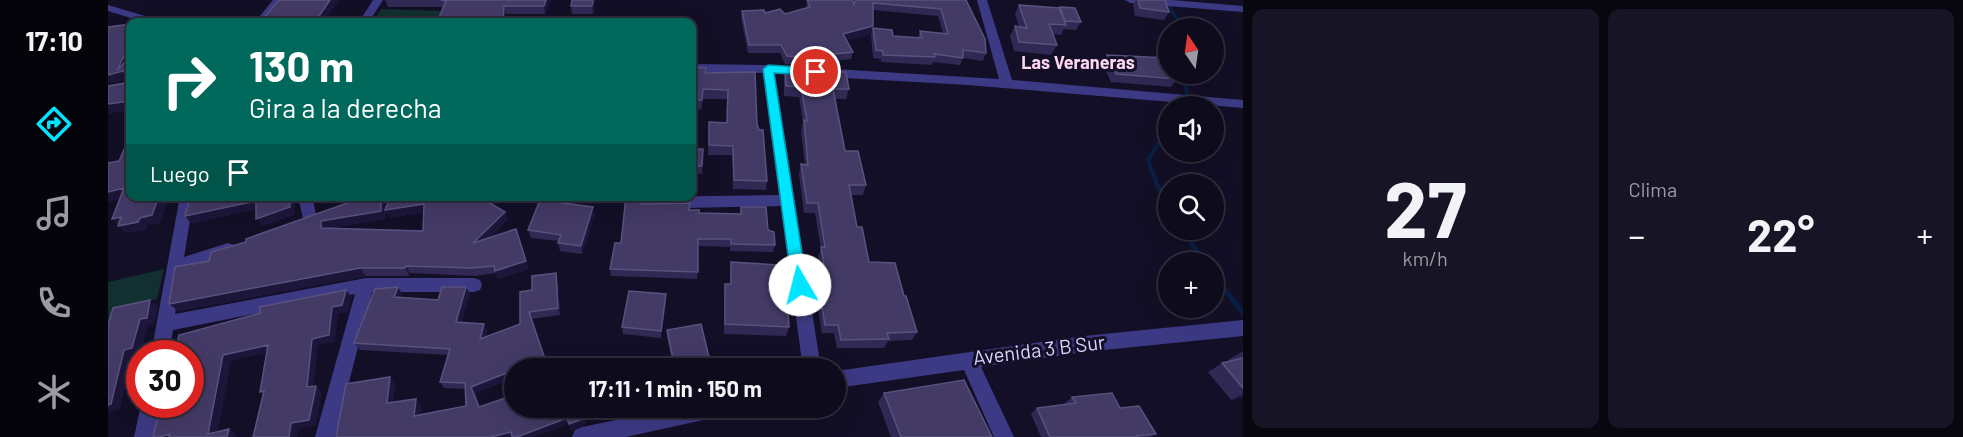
<!DOCTYPE html>
<html lang="es">
<head>
<meta charset="utf-8">
<style>
  body { margin:0; font-family:Barlow,sans-serif; background:#171425; color:#f1f3f6; height:100vh; display:flex; flex-direction:column; font-size:22px; white-space:nowrap }
  * { box-sizing:border-box; margin:0 }
  p { font-size:20px; color:#9b9ba3 }
  .icon { flex:none; width:33px; height:33px; fill:none; stroke:currentColor; stroke-width:2; stroke-linecap:round; stroke-linejoin:round }
  .map { position:relative; flex:1; overflow:hidden }
  .panel { display:flex; flex-direction:column; gap:9px; padding:9px; background:#08060f; width:720px }
  .panel>* { flex:none }
  .banner { position:absolute; left:18px; top:18px; width:570px; height:183px; border-radius:12px; box-shadow:0 6px 24px #0002,0 0 0 2px #2e2b3b; background:#00695c; color:#fff; overflow:hidden }
  .needle { width:39px; rotate:347deg }
  .fabs { position:absolute; left:1050px; top:18px; display:grid; gap:12px }
  .fabs a { display:grid; place-items:center; width:66px; height:66px; border-radius:50%; background:#0e0b1c; box-shadow:0 6px 24px #0002,0 0 0 2px #2e2b3b; font-size:30px }
  .speed { position:absolute; left:18px; top:340px; display:flex; gap:12px; font-size:30px; font-weight:700; text-align:center }
  .speed>* { display:grid; place-content:center; width:78px; height:78px; border-radius:50%; background:#0e0b1c; box-shadow:0 6px 24px #0002,0 0 0 2px #2e2b3b; line-height:1 }
  .speed .limit { border:9px solid #d22; background:#fff; color:#111 }
  .pin { position:absolute; display:grid; place-items:center; width:51px; height:51px; color:#fff; margin:-26px; border:3px solid #fff; border-radius:50%; box-shadow:0 2px 6px #0007 }
  .me { position:absolute; width:66px; margin:-33px; rotate:352deg; stroke-linejoin:round; filter:drop-shadow(0 0 4px #0008) }
  .turn { display:flex; align-items:center; gap:21px; height:126px; padding:0 24px; font-size:27px }
  .turn .icon { width:78px; height:78px; stroke-width:2.5 }
  .turn b { display:block; font-size:42px; line-height:51px }
  .then { display:flex; align-items:center; height:57px; padding:0 24px; background:#0003; gap:12px; font-size:22px }
  .big { font-size:45px; font-weight:700; line-height:1.1 }
  .panel .tile { flex:1; display:flex; flex-direction:column; justify-content:center; gap:9px; min-width:0; padding:0 21px; border-radius:12px; background:#171425 }
  .panel .dial { align-items:center; gap:0 }
  .dial b { font-size:78px; line-height:1 }
  .heat { display:flex; justify-content:space-between; align-items:center; font-size:33px; direction:ltr }
  .panel .tiles { flex:1; display:grid; gap:9px; grid-template-columns:repeat(2,1fr) }
  .trip { position:absolute; left:396px; top:358px; width:342px; height:60px; border-radius:30px; background:#0e0b1c; box-shadow:0 6px 24px #0002,0 0 0 2px #2e2b3b; font-weight:700; line-height:60px; text-align:center }
  main { display:flex; flex:1; min-height:0 }
  .tab-bar { display:flex; flex-direction:column; width:108px; justify-content:space-around; align-items:center; background:#06040b; color:#9b9ba3 }
  .tab-bar .icon { width:42px; height:42px }
  .tab-bar .active { color:#00e5ff }
  .tab-bar b { font-size:27px; color:#f1f3f6 }
  .map>svg:first-child { display:block }
  .green { fill:#12302f }
  .lines { fill:none; stroke-linecap:round; stroke-linejoin:round }
  .stream-far1 { stroke:#0a1f44; stroke-width:4 }
  .stream { stroke:#0a1f44; stroke-width:5 }
  .minor { fill:#3d3a85; fill-rule:evenodd }
  .wall { fill:#312854; fill-rule:evenodd }
  .shaded-wall { fill:#1d163a }
  .building { fill:#433a66; stroke:#5a527e; stroke-width:1.5 }
  .route { fill:#00e5ff; stroke:#0095a6; stroke-width:1.5 }
  .labels { text-anchor:middle; stroke-width:6; stroke-linejoin:round; paint-order:stroke }
  .far-neighbourhood-label { font-size:18px; font-weight:bold; fill:#ffd6f0; stroke:#130f26 }
  .street-label { font-size:20px; fill:#d9d4ff; stroke:#130f26 }
</style>
</head>
<body>
<main>
<nav class="tab-bar">
<b>17:10</b>
<svg class="icon active" aria-label="directions" viewBox="0 0 24 24"><path d="M12 3l9 9-9 9-9-9zM9 14v-3h6M13 9l2 2-2 2"/></svg>
<svg class="icon" aria-label="music" viewBox="0 0 24 24"><path d="M9 18V5l10-2v13"/><circle cx="6" cy="18" r="3"/><circle cx="16" cy="16" r="3"/></svg>
<svg class="icon" aria-label="phone" viewBox="0 0 24 24"><path d="M5 4h4l2 5-3 2q2 4 5 5l2-3 5 2v4C11 20 4 13 5 4z"/></svg>
<svg class="icon" aria-label="climate" viewBox="0 0 24 24"><path d="M12 3v18M4 7l16 10M4 17L20 7"/></svg>
</nav>
<div class="map">
<svg width="1135" height="437" viewBox="0 0 1135 437">
  <rect width="100%" height="100%" fill="#130f26"/>
  <path class="green" d="M 273,9 L 338,11 L 332,22 L 265,22 Z
    M 56,269 L 49,299 L 4,311 L 0,324 L 0,282 Z"/>
  <g class="lines">
    <path class="stream-far1" d="M 1063,0 L 1062,9 L 1077,28
      M 1075,74 L 1081,102 L 1077,106
      M 1050,187 L 1040,160 L 1060,128"/>
    <path class="stream" d="M 1050,186 L 1060,206
      M 1075,230 L 1096,262
      M 1106,276 L 1135,313"/>
    <path class="minor" d="M 165,0 L 176,0 L 158,22 L 147,22 Z
      M 265,0 L 275,0 L 261,22 L 251,22 Z
      M 869,0 L 879,0 L 904,80 L 1135,100 L 1135,108 L 860,85 L 667,74 L 713,369 L 695,369 L 673,206 L 534,209 L 529,207 L 527,203 L 529,199 L 534,197 L 671,195 L 655,73 L 584,72 L 584,64 L 660,65 L 891,79 Z
      M 1017,0 L 1063,0 L 1135,6 L 1135,12 L 1022,3 Z
      M 0,5 L 47,19 L 63,19 L 69,22 L 36,22 L 0,11 Z
      M 72,196 L 86,196 L 76,257 L 120,243 L 126,245 L 128,249 L 126,253 L 74,271 L 67,314 L 258,278 L 366,278 L 372,280 L 374,285 L 372,290 L 366,292 L 264,292 L 227,437 L 207,437 L 247,294 L 65,330 L 61,354 L 43,354 Z
      M 190,196 L 204,196 L 209,219 L 206,223 L 196,223 Z
      M 1135,320 L 1135,336 L 976,352 L 873,367 L 906,437 L 886,437 L 856,370 L 728,388 L 728,371 L 976,336 Z
      M 33,405 L 51,405 L 46,437 L 26,437 Z
      M 566,408 L 618,408 L 616,414 L 609,417 L 518,437 L 464,437 L 467,430 L 474,427 Z"/>
  </g>
  <path class="wall" d="M 277,0 L 443,0 L 437,14 L 398,14 L 333,7 L 280,7 Z
    M 464,0 L 487,0 L 485,14 L 464,14 L 463,6 Z
    M 699,0 L 746,4 L 858,0 L 878,53 L 875,61 L 855,58 L 852,65 L 825,62 L 824,65 L 773,62 L 773,59 L 765,58 L 763,35 L 765,28 L 785,36 L 810,37 L 812,31 L 835,33 L 830,16 L 765,10 L 765,26 L 763,34 L 738,40 L 745,52 L 743,59 L 693,65 L 677,64 L 672,53 L 640,53 L 633,18 L 634,11 L 677,14 L 698,8 Z
    M 1028,0 L 1057,0 L 1061,12 L 1056,20 L 1027,16 L 1025,5 Z
    M 911,5 L 951,8 L 952,7 L 973,22 L 968,30 L 956,29 L 953,35 L 945,34 L 949,45 L 943,55 L 906,51 L 902,36 L 907,26 L 911,27 L 907,14 Z
    M 999,55 L 1069,79 L 1063,87 L 1003,82 L 994,63 Z
    M 584,63 L 587,67 L 598,73 L 647,72 L 649,124 L 659,181 L 658,190 L 625,189 L 624,155 L 600,155 L 601,122 L 618,123 L 619,99 L 595,99 L 593,110 L 584,109 Z
    M 677,70 L 741,89 L 738,99 L 727,99 L 737,151 L 758,185 L 755,195 L 743,195 L 749,227 L 761,262 L 796,296 L 809,332 L 804,340 L 780,341 L 776,348 L 729,348 L 726,333 L 714,333 L 705,280 L 708,271 L 713,271 L 710,256 L 713,249 L 707,213 L 696,213 L 691,174 L 693,164 L 697,165 L 693,131 L 695,123 L 691,97 L 676,96 L 676,80 Z
    M 584,149 L 595,149 L 594,174 L 585,173 L 584,187 Z
    M 518,196 L 531,196 L 527,200 L 528,201 L 534,204 L 582,210 L 591,213 L 632,214 L 633,207 L 660,230 L 667,245 L 665,252 L 622,251 L 622,247 L 590,246 L 589,279 L 503,276 L 502,269 L 513,243 Z
    M 398,198 L 378,201 L 397,212 L 400,219 L 381,238 L 421,269 L 390,279 L 388,273 L 367,276 L 302,273 L 301,276 L 258,276 L 70,311 L 101,261 L 138,242 L 278,199 L 278,209 ZM 278,211 L 281,218 L 315,212 L 315,231 L 220,228 L 277,219 Z
    M 487,214 L 474,254 L 452,251 L 450,243 L 451,241 L 423,238 L 420,230 Z
    M 623,262 L 673,286 L 681,327 L 678,336 L 616,334 L 616,294 L 617,284 L 622,284 Z
    M 448,273 L 450,280 L 452,315 L 423,319 L 439,365 L 367,393 L 372,407 L 478,424 L 463,430 L 461,424 L 228,437 L 287,383 L 285,402 L 313,405 L 312,414 L 358,406 L 357,389 L 336,388 L 332,382 L 340,355 L 252,350 L 246,343 L 290,287 L 294,294 L 293,297 L 330,300 L 358,287 L 362,294 L 353,323 L 379,330 L 378,337 L 412,324 L 424,290 Z
    M 558,294 L 558,301 L 553,338 L 515,334 L 514,327 Z
    M 559,330 L 601,357 L 600,364 L 571,369 L 566,369 L 559,337 Z
    M 1135,351 L 1135,397 L 1123,400 L 1100,372 L 1114,363 L 1121,361 L 1120,360 Z
    M 776,393 L 884,437 L 783,437 L 770,402 Z
    M 964,397 L 1012,408 L 1048,434 L 1043,437 L 933,437 L 923,414 L 929,408 L 958,405 L 957,403 Z"/>
  <path class="shaded-wall" d="M 222,0 L 231,0 L 216,22 L 207,22 Z
    M 438,0 L 443,0 L 437,14 L 436,6 Z
    M 485,0 L 487,0 L 485,14 L 484,6 Z
    M 396,6 L 398,14 L 397,22 L 395,22 Z
    M 99,18 L 102,22 L 95,22 Z
    M 765,26 L 763,34 L 733,41 L 735,34 Z
    M 22,44 L 22,65 L 15,71 L 22,79 L 0,84 L 0,75 L 9,70 Z
    M 22,101 L 22,110 L 0,114 L 0,104 Z
    M 16,188 L 23,196 L 0,202 L 0,192 Z
    M 51,196 L 60,196 L 59,203 L 52,223 L 40,225 L 38,230 L 18,233 L 4,219 L 13,217 L 32,218 Z
    M 181,196 L 187,196 L 187,215 L 155,226 L 148,219 Z
    M 212,196 L 235,196 L 217,204 Z
    M 273,196 L 276,196 L 278,199 L 278,210 L 316,204 L 320,212 L 281,218 L 278,211 L 277,219 L 218,229 L 213,228 L 213,221 Z
    M 367,196 L 398,196 L 398,198 L 369,203 Z
    M 148,201 L 154,208 L 84,224 L 77,216 Z
    M 485,207 L 487,214 L 474,254 L 473,246 Z
    M 397,212 L 400,219 L 368,250 L 365,243 Z
    M 408,229 L 421,269 L 390,279 L 387,271 Z
    M 298,266 L 302,273 L 301,276 L 297,268 Z
    M 252,268 L 258,276 L 70,311 L 61,304 Z
    M 448,273 L 450,280 L 452,315 L 450,308 Z
    M 290,287 L 294,294 L 291,304 L 286,297 Z
    M 358,287 L 362,294 L 352,329 L 348,322 Z
    M 238,290 L 244,297 L 240,312 L 230,314 L 227,342 L 210,345 L 205,393 L 199,387 L 204,339 L 224,307 Z
    M 558,294 L 558,301 L 553,338 L 553,331 Z
    M 42,300 L 50,306 L 46,324 L 40,325 L 32,354 L 24,356 L 12,409 L 0,412 L 0,405 L 16,350 Z
    M 423,319 L 439,365 L 429,369 L 410,369 Z
    M 376,324 L 379,330 L 375,345 L 372,339 Z
    M 160,345 L 167,351 L 123,361 L 109,437 L 100,434 L 115,355 Z
    M 406,370 L 406,378 L 367,393 L 375,413 L 371,407 L 363,387 Z
    M 282,377 L 287,383 L 284,409 L 279,403 Z
    M 208,386 L 214,392 L 208,425 L 191,429 L 189,437 L 181,437 L 183,423 Z
    M 1135,394 L 1135,397 L 1123,400 Z
    M 308,399 L 313,405 L 311,421 L 306,416 Z
    M 459,418 L 477,418 L 478,424 L 463,430 L 461,424 L 427,437 L 409,437 Z
    M 121,429 L 129,435 L 129,437 L 119,437 Z
    M 403,432 L 406,437 L 383,437 Z"/>
  <path class="building" d="M 171,0 L 222,0 L 207,22 L 145,22 L 148,19 L 154,20 Z
    M 333,0 L 438,0 L 436,6 L 396,6 L 395,22 L 329,22 L 338,1 Z
    M 464,0 L 485,0 L 484,6 L 463,6 Z
    M 699,0 L 745,0 L 746,4 L 748,0 L 858,0 L 877,39 L 878,53 L 855,50 L 855,58 L 826,54 L 827,57 L 775,55 L 775,51 L 768,50 L 765,28 L 784,30 L 785,36 L 814,38 L 812,31 L 840,34 L 833,9 L 765,3 L 765,26 L 735,34 L 745,52 L 694,57 L 679,56 L 673,45 L 641,45 L 634,11 L 656,10 L 657,13 L 672,9 L 677,14 L 702,7 Z
    M 1030,0 L 1057,0 L 1061,12 L 1032,8 Z
    M 911,5 L 951,8 L 958,25 L 941,24 L 949,45 L 911,42 L 907,26 L 919,28 Z
    M 952,7 L 967,8 L 973,22 L 957,21 Z
    M 64,17 L 99,18 L 95,22 L 58,22 Z
    M 22,24 L 22,44 L 9,70 L 22,57 L 22,101 L 0,104 L 0,86 L 17,83 L 18,73 L 15,71 L 0,75 L 0,27 Z
    M 999,55 L 1059,58 L 1060,62 L 1060,74 L 1066,74 L 1069,79 L 1008,74 Z
    M 584,63 L 587,67 L 598,68 L 597,73 L 647,72 L 649,124 L 651,130 L 655,130 L 659,181 L 626,180 L 625,146 L 601,145 L 601,122 L 619,123 L 620,90 L 595,89 L 594,100 L 584,100 Z
    M 677,70 L 738,72 L 741,89 L 725,89 L 737,151 L 750,151 L 758,185 L 741,185 L 749,227 L 754,227 L 761,262 L 787,263 L 796,296 L 798,296 L 809,332 L 779,333 L 781,339 L 733,340 L 730,325 L 717,325 L 708,271 L 717,271 L 713,247 L 717,247 L 710,203 L 699,203 L 693,164 L 700,165 L 696,120 L 699,121 L 693,87 L 678,86 Z
    M 22,136 L 22,196 L 51,196 L 44,215 L 32,218 L 30,222 L 10,226 L 13,217 L 4,219 L 16,188 L 0,192 L 0,163 L 11,161 Z
    M 584,149 L 595,149 L 594,166 L 585,166 L 584,182 Z
    M 181,196 L 182,207 L 148,219 L 148,201 L 77,216 L 82,198 L 86,196 Z
    M 259,196 L 273,196 L 273,211 L 213,221 L 213,228 L 315,231 L 316,204 L 277,210 L 283,196 L 370,196 L 397,212 L 365,243 L 408,229 L 418,261 L 387,271 L 386,266 L 364,268 L 298,266 L 297,268 L 252,268 L 61,304 L 67,267 L 101,261 L 103,252 L 138,242 L 138,239 Z
    M 518,196 L 525,196 L 528,201 L 534,204 L 582,203 L 581,210 L 591,210 L 591,213 L 633,214 L 633,207 L 658,207 L 660,230 L 666,232 L 667,245 L 623,244 L 623,239 L 590,239 L 590,272 L 502,269 L 507,243 L 513,243 Z
    M 432,200 L 485,207 L 473,246 L 450,243 L 453,235 L 420,230 Z
    M 623,262 L 671,265 L 673,286 L 678,286 L 681,327 L 617,324 L 617,284 L 623,284 Z
    M 448,273 L 450,308 L 421,312 L 437,359 L 410,369 L 406,369 L 406,370 L 363,387 L 371,407 L 406,395 L 406,408 L 473,408 L 477,418 L 461,424 L 459,418 L 409,437 L 404,437 L 403,432 L 383,437 L 228,437 L 238,384 L 282,377 L 279,403 L 308,399 L 306,416 L 358,406 L 357,383 L 332,382 L 342,349 L 246,343 L 267,289 L 290,287 L 286,297 L 330,300 L 334,287 L 358,287 L 348,322 L 376,324 L 372,339 L 412,324 L 412,292 L 424,290 L 424,276 Z
    M 238,290 L 234,305 L 224,307 L 221,335 L 204,339 L 199,387 L 208,386 L 201,420 L 183,423 L 181,437 L 145,437 L 156,391 L 152,392 L 160,345 L 115,355 L 100,434 L 121,429 L 119,437 L 61,437 L 62,434 L 52,437 L 45,437 L 53,405 L 82,405 L 82,354 L 67,354 L 71,335 L 153,313 L 151,307 Z
    M 521,291 L 558,294 L 553,331 L 514,327 Z
    M 42,300 L 39,318 L 32,319 L 24,348 L 16,350 L 3,404 L 0,405 L 0,325 L 5,308 Z
    M 593,324 L 601,357 L 566,364 L 559,330 Z
    M 1135,358 L 1135,388 L 1114,363 Z
    M 856,380 L 884,437 L 793,437 L 776,393 Z
    M 1004,393 L 1012,408 L 1031,406 L 1048,434 L 1029,436 L 1029,437 L 942,437 L 929,408 L 968,403 L 964,397 Z"/>
  <path class="route" d="M 660,65 L 708,68 L 714,72 L 708,75 L 666,73 L 699,285 L 697,289 L 692,291 L 686,289 L 684,285 L 655,69 Z"/>
  <g class="labels">
    <g class="far-neighbourhood-label">
      <text x="970" y="69">Las Veraneras</text>
    </g>
    <g class="street-label">
      <text transform="translate(931 350) rotate(-7)" y="7">Avenida 3 B Sur</text>
    </g>
  </g>
</svg>
<div class="fabs">
<a><svg class="needle" viewBox="-14 -14 28 28"><path d="M0-13l5 13h-10z" fill="#e53935"/><path d="M0 13l5-13h-10z" fill="#9b9ba3"/></svg></a>
<a><svg class="icon" aria-label="sound" viewBox="0 0 24 24"><path d="M4 9h4l5-4v14l-5-4H4zM17 9q2 3 0 6"/></svg></a>
<a><svg class="icon" aria-label="search" viewBox="0 0 24 24"><circle cx="10" cy="10" r="6"/><path d="M15 15l6 6"/></svg></a>
<a>+</a>
</div>
<div class="speed"><div class="limit">30</div></div>
<div class="pin" style="left:708px;top:72px;background:#d93025"><svg class="icon" aria-label="arrive" viewBox="0 0 24 24"><path d="M6 21V4h12l-3 4 3 4H6"/></svg></div>
<svg class="me" style="left:692px;top:285px" viewBox="-20 -20 40 40"><circle r="19" fill="#fff"/><path d="M0-13L10 11 0 6-10 11z" fill="#00e5ff"/></svg>
<div class="trip">17:11 · 1 min · 150 m</div>
<div class="banner">
<div class="turn"><svg class="icon" aria-label="right" viewBox="0 0 24 24"><path d="M7 20v-9h11M14 6l5 5-5 5"/></svg><div><b>130 m</b>Gira a la derecha</div></div>
<div class="then">Luego<svg class="icon" aria-label="arrive" viewBox="0 0 24 24"><path d="M6 21V4h12l-3 4 3 4H6"/></svg></div>
</div>
</div>
<section class="panel">
<div class="tiles">
<div class="tile dial"><b>27</b><p>km/h</p></div>
<div class="tile"><p>Clima</p>
<div class="heat"><a>−</a><b class="big">22°</b><a>+</a></div>
</div>
</div>
</section>
</main>
</body>
</html>
